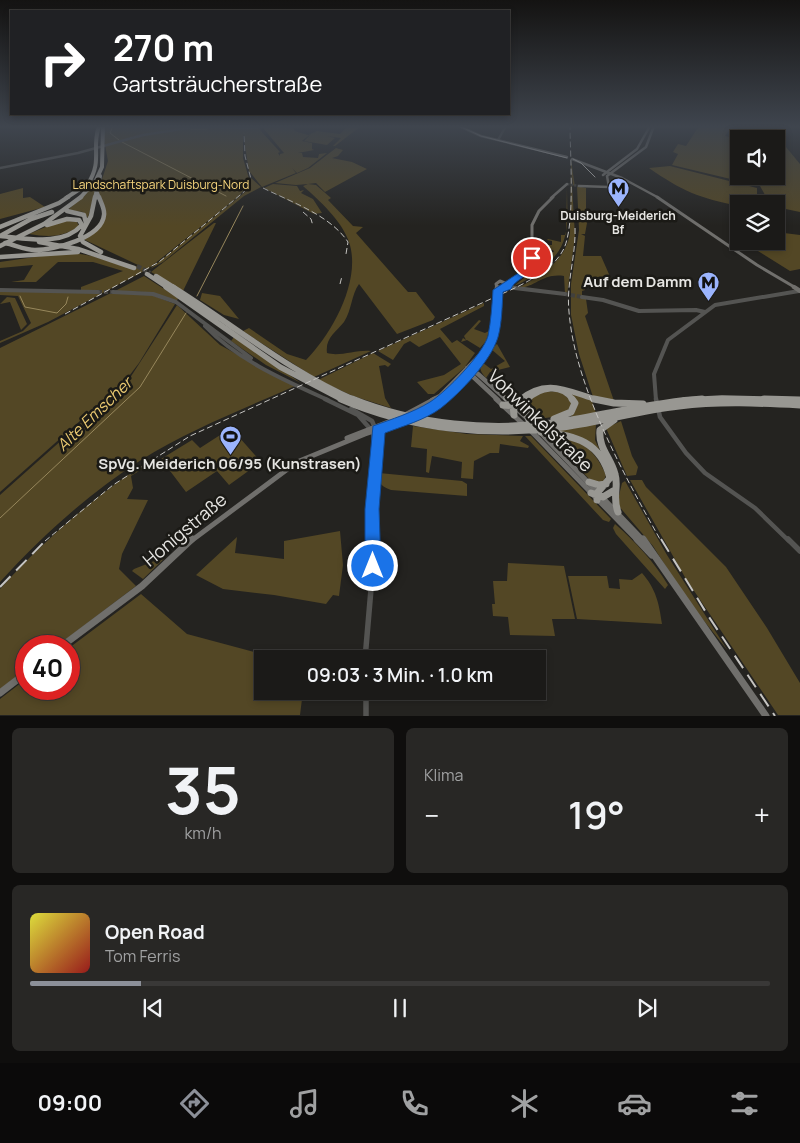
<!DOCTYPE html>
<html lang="de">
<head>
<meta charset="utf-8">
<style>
  body { margin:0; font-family:Manrope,sans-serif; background:#282725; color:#f1f3f6; height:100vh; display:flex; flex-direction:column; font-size:19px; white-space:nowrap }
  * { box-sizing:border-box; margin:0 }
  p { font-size:16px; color:#a0a1a2 }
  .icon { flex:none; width:28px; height:28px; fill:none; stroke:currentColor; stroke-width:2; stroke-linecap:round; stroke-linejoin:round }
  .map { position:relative; height:716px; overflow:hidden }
  .details { display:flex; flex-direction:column; gap:12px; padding:12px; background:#0f0e0d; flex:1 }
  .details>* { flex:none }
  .guide { position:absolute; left:10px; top:10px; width:500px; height:105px; border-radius:0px; box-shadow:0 2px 8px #0003,0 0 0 1px #393837; background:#202124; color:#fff; overflow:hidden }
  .controls { position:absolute; left:730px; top:130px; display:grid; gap:10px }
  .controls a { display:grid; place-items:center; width:55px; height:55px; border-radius:0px; background:#1b1a18; box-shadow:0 2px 8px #0003,0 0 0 1px #393837; font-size:25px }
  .speed { position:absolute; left:15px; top:635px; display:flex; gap:10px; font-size:25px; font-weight:700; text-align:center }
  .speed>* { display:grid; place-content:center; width:65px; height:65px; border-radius:50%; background:#1b1a18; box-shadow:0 2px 8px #0003,0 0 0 1px #393837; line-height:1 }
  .speed .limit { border:8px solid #d22; background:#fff; color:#111 }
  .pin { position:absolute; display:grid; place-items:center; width:42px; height:42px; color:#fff; margin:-21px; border:2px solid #fff; border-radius:50%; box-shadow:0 1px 5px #0007 }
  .me { position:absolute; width:55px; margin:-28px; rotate:0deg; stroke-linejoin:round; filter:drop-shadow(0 0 4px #0008) }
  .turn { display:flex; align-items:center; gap:18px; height:105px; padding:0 20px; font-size:22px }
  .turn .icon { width:65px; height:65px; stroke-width:2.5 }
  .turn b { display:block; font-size:35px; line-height:42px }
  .big { font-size:38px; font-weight:600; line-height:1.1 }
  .details .widget { flex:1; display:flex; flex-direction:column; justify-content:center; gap:8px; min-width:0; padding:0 18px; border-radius:8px; background:#282725 }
  .details .dial { align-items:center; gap:0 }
  .dial b { font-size:65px; line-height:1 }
  .song { display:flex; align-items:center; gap:15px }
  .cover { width:60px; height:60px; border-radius:8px; background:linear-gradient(135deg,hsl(60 70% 55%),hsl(0 70% 35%)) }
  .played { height:5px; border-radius:2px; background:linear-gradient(90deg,#8c9099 15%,#393837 15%) }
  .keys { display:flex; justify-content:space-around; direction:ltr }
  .heat { display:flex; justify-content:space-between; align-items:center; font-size:28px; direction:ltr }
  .details .tiles { flex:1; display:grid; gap:12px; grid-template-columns:1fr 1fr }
  .widget:last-child { grid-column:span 2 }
  .trip { position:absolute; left:254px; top:650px; width:292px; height:50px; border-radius:0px; background:#1b1a18; box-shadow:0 2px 8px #0003,0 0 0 1px #393837; font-weight:600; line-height:50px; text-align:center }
  .menu { display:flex; height:80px; justify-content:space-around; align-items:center; background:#0b0a0a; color:#a0a1a2 }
  .menu .icon { width:35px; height:35px }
  .menu .selected { color:#8c9099 }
  .menu b { font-size:22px; color:#f1f3f6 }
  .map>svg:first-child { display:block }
  .green { fill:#534725 }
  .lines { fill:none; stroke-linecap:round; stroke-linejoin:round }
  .stream { stroke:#97875c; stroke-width:1 }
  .tertiary-tunnel { stroke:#41403d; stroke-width:4; stroke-dasharray:4 2; stroke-linecap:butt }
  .secondary-tunnel { stroke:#41403d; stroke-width:2.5; stroke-dasharray:2.5 1; stroke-linecap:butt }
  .motorway-tunnel { stroke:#41403d; stroke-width:4.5; stroke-dasharray:4.5 2; stroke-linecap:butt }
  .tertiary-far4 { stroke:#545452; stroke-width:2.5 }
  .tertiary-far3 { stroke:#545452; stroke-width:3 }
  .tertiary-far2 { stroke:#545452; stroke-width:4 }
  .tertiary-far1 { stroke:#545452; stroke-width:4.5 }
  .tertiary { stroke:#545452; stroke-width:5.5 }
  .secondary-far4 { stroke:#706f6c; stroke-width:2.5 }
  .secondary-far3 { stroke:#706f6c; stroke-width:3 }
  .secondary-far2 { stroke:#706f6c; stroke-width:4.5 }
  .secondary-far1 { stroke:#706f6c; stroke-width:5 }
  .secondary { stroke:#706f6c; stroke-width:7 }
  .motorway-far3 { stroke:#989792; stroke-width:4 }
  .motorway-far2 { stroke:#989792; stroke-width:4.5 }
  .motorway-far1 { stroke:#989792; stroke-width:5.5 }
  .motorway { stroke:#989792; stroke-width:7 }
  .tram { stroke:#c5c4c1; stroke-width:1 }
  .rail-far1 { stroke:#c5c4c1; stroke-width:1; stroke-dasharray:6 3; stroke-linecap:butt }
  .rail { stroke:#c5c4c1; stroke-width:2; stroke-dasharray:15 8; stroke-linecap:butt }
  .route { fill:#1a73e8; stroke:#114b97 }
  .labels { text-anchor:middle; stroke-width:5; stroke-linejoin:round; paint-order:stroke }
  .far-park-label { font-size:12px; fill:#f6d57d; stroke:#1b1a16 }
  .far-poi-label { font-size:12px; font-weight:bold; fill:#e6e5e2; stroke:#1b1a16 }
  .poi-label { font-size:15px; font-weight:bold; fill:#e6e5e2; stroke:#1b1a16; text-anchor:end }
  .water-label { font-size:16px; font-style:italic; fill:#eac971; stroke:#1b1a16 }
  .near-street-label { font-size:18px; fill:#e6e5e2; stroke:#1b1a16 }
</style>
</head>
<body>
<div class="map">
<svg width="800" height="716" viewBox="0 0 800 716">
  <rect width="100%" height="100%" fill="#242320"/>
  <path class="green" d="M 106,126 L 264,126 L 260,127 L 261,131 L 280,152 L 278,153 L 280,156 L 280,154 L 284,153 L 263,128 L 292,126 L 295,131 L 308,135 L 317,131 L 340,134 L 348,126 L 361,126 L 335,146 L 333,146 L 341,138 L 327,136 L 335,138 L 327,145 L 304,141 L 312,133 L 302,141 L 312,143 L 312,149 L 314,150 L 298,153 L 302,153 L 303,157 L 318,158 L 319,154 L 327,153 L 308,168 L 297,173 L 292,168 L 296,173 L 262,187 L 249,171 L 243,133 L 243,158 L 250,182 L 239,196 L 148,269 L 48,322 L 0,343 L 0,341 L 23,331 L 31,323 L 18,296 L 0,295 L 0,292 L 81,290 L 81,287 L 123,271 L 93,262 L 58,262 L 36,282 L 11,282 L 24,280 L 33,265 L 0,268 L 0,262 L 69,252 L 92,256 L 132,269 L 138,265 L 83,239 C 108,220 110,220 98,191 L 108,161 L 103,134 Z
    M 699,126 L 730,128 L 725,136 L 739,139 L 739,176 L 776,176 L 776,146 L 786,147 L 800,164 L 800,212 L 776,207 L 776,204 L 770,204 L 760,186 L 672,165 L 678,154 L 673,152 L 678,144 L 686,146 Z
    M 336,148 L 343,150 L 338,156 L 332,158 L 352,162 L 367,169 L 325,192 L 316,183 L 308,184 L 316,185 L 331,198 L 328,200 L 353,226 L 363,227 L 356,233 L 408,292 L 416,292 L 435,317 L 433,320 L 397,334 L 359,284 C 351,295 352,310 344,322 C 336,332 325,338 327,353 C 340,357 358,349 371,351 L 314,377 L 243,331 L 249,328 L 287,354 L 306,360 C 332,334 362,280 349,242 C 342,221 319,200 303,186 L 308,184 L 296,185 L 275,183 L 310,168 Z
    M 571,160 L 575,187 L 575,184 L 573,186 L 571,168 L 575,236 L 567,295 L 565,294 L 564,276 C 542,273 537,287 518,288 C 540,276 566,261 570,233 Z
    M 670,166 L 757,188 L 757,202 L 762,204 L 739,204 L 739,206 C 699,198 682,191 649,168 Z
    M 251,178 L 261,187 L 244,196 L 163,262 L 150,269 L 245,192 L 250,186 Z
    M 97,183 L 88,218 L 83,212 L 68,210 Z
    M 273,184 L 297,186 L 300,191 L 304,190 L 301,193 L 313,199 L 322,213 L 314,214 L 264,188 Z
    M 567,186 C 567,225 573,247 537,272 C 530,278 522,283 514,286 L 529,274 L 535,264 L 539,264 L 539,260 L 547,260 L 547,257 L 540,256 L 540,252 L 554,252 L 553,250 L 541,249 L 541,245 L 552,245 L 552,241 L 547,240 L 548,239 L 561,242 L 561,235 L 566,235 Z
    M 577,186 L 586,188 L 586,208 L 583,218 L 585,218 L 589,212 L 585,234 L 581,234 L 585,236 L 583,256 L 601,256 L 612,281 L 585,281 L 585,290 L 582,291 L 582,297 L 586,299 L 588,313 L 585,316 L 614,401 L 593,397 L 579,354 L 571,315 L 571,284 L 579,230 Z
    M 23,188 L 23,198 L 30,197 L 45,207 L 0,219 L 0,194 Z
    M 62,220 L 77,222 L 79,226 C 62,238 48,237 29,234 Z
    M 214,223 L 216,223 L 183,291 L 151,272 Z
    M 776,232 L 800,235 L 800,269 L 790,271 L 742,241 L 776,241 Z
    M 144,276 L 178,298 L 177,301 L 145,292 L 115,291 Z
    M 111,293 L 149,294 L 175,304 L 139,363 L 126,380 L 0,492 L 0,348 Z
    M 202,293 L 220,296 L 239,319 L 224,315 L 200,300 Z
    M 7,297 L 15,298 L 27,324 L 21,330 L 10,302 L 0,304 Z
    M 484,303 L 484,306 L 440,329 L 452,343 L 457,340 L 475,353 L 464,368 L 434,394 L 428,394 L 417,382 L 444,375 L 461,364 L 440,337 L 419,347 L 410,341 L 404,344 L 393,360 L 378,351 Z
    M 177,305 L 220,345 L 295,386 C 243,409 189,430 141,460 C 88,494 42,536 0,582 L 0,495 L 128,381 Z
    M 479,320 L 481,321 L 474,329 L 485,333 L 489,331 L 486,341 L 480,348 L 467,340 L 461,342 L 463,338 L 466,340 L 464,336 Z
    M 234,337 L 301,383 L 266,365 L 231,341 Z
    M 497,344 L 510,367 L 490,372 L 486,378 C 482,373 478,369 482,362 L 491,369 L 505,361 L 491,349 Z
    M 373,353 L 391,364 L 388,367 L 385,365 L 379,366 L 385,398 L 391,408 L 353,396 L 318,380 Z
    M 545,391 L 561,392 L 571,401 L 571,408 L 558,416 L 533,420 L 527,404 L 532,397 Z
    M 568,391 L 592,401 L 596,413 L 571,417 L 576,408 Z
    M 621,421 L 632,456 L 638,467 L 636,475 L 627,476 L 606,428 Z
    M 596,424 L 595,440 L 603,457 L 556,430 Z
    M 413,426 L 467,434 L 523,436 L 520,441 L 529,446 L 528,448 L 500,444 L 499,453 L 490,453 L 474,461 L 473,479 L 461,478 L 462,462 L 432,456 L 429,473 L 426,472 L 427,449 L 411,447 Z
    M 231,428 L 261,462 L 229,485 L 217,471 L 186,492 L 161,459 L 192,440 L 200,448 Z
    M 525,436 L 531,436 L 611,519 L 609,522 L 603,520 Z
    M 549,436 C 580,438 594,448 606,475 L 603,483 L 591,481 Z
    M 153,458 L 152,463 L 131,476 L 133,488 L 127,499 L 148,500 L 122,554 L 119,569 L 136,586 L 57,646 L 26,646 L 26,669 L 0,689 L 0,589 C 46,538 96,495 153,458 Z
    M 379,473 L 462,481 L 467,484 L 467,496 L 391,490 C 381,486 378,484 379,473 Z
    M 630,480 L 642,480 L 646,487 L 726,567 L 767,628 L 800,683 L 800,715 L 778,715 L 686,579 Z
    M 625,481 L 667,555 L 728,651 L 685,597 L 653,546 L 617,504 L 622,483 Z
    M 615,524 C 636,542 654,562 668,585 L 665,589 L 616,534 L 613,528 Z
    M 340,531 L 343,565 L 339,596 L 333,595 L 326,604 L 274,595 L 223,589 L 196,575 L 237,537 L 235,553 L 284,559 L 284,541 Z
    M 167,556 L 143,579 L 132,571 L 134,569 Z
    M 508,563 L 564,566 L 575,619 L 552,619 L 555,636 L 510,635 L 508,617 L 493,616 L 492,604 L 495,604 L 493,581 L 507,581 Z
    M 642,573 C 656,589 659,603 662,624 L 577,619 L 568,576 L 607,576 L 609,588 L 620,589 L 619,579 L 632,580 Z
    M 141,594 L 187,634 L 280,659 L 262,659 L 262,691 L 303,691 L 300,715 L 0,715 L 0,699 L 26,679 L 26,689 L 69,689 L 69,648 Z"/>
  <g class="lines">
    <path class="stream" d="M 113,126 L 110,133 L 119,140
      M 191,129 L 207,129
      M 122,142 L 226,196
      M 20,296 L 25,307 L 57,313 L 66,304 L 68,297
      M 197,296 L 243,206
      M 0,518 L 140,387 L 186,313"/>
    <path class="tertiary-tunnel" d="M 98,292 L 113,292
      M 565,294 L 582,297"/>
    <path class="secondary-tunnel" d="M 567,184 L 579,186"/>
    <path class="motorway-tunnel" d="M 137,266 L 150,273"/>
    <path class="tertiary-far4" d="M 498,140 L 506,126
      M 0,168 L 78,153 L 143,135 L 195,127 L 254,128 L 267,126"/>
    <path class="tertiary-far3" d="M 507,287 L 515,288"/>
    <path class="tertiary-far2" d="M 507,287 L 565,294
      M 0,290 L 98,292
      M 113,292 L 153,294 L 176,302 L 251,358
      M 582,297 L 603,300 L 639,311 L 696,310 L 705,312
      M 205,326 C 237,360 286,381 328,400
      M 656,400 L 654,374 L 668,340 L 715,305 L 799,291"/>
    <path class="tertiary-far1" d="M 325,399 L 358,415 L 373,432 L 375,453 L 369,504 L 372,530
      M 656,399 L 660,417 L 686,453 L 705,473 L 755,508 L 789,541
      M 351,409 L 372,421 L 379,437 L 373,499 L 373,541"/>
    <path class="tertiary" d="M 788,539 L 800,551
      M 365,659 L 373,566 L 373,539
      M 366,691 L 366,716"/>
    <path class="secondary-far4" d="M 459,126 L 481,136 L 567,157
      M 572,159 L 622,178 L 659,198
      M 603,175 L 637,149 L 650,126
      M 579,186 L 609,187 L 607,176 L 646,147 L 654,126
      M 551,198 L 567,184"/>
    <path class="secondary-far3" d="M 657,197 L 757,265 L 796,288
      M 507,284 L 529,268 L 532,260 L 532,225 L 539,211 L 553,197
      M 497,288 L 496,284 L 500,281 L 507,284"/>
    <path class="secondary-far2" d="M 794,287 L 800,291
      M 467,368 L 478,374 L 507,400
      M 468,372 L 498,400
      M 432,400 L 440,396 L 487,348
      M 443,400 L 487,351 L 496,326 L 497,287"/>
    <path class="secondary-far1" d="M 496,399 L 524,425
      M 506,399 L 528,419
      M 405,415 L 435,399
      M 413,417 L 444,399
      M 530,430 L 638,541
      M 540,432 L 644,541
      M 347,438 L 396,419
      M 191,541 L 297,462 L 365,434 L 404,421"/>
    <path class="secondary" d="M 637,539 L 652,555
      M 643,539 L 766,716
      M 62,646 L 142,586 L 192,539
      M 0,693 L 26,673"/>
    <path class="motorway-far3" d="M 88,184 C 103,160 91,149 99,126
      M 96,190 L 99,198
      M 66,198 L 89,183
      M 80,198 L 96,180 L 102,167 L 103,126
      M 95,198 L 100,176"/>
    <path class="motorway-far2" d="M 95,197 L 91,216 L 80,236 L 83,242 L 101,252
      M 67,211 L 84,215 L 86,223
      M 0,227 L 59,203 L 68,197
      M 2,235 L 31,219 L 52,212
      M 0,236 C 26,238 62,247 82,225 L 79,220 L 67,219 L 47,225
      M 39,242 L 78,249 L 134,268
      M 5,243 C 15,245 25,250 35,250 C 54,250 102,238 104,215 C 105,209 101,203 99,197
      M 0,246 L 44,224 L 81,197
      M 0,257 L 78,252
      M 147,274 L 168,288
      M 156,276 L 175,288"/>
    <path class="motorway-far1" d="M 166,287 L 280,367 L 343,400
      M 173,287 C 234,325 288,371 355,400
      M 506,398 L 520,398
      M 519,400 C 547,377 567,391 598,400
      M 527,400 C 540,387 561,383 573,400
      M 684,400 L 722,398 L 800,400"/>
    <path class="motorway" d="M 341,399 C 410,429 489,437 563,427 C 602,422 640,410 679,406 C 719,401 760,403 800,405
      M 352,399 C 417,425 490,432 559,422 C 606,415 653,402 702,399
      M 594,399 L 614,403 L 643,404
      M 764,399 L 800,400
      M 524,404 L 529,420
      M 503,405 L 521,406 L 528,399
      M 514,415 L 513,405 L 520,399
      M 554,419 L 571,412 L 575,403 L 572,399
      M 614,420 L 600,430 C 598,448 611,458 615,474 C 619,487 612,497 618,512
      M 541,432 C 575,435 601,442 610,478 L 598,492 L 597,500
      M 589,482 L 599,485 L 606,484
      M 591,493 L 603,497 L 613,491"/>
    <path class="tram" d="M 459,126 L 481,136 L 567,158
      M 573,159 L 581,163 L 595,177"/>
    <path class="rail-far1" d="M 263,188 C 291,202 330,215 348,242 L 346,254
      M 303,212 L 311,219 L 313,226
      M 575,228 C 576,256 566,283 569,312 C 575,387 624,475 661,541
      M 340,284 L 342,276
      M 65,314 L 159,262 L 245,191 L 251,179 L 245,156 L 244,133
      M 45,541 L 113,485 L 190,436 L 517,287 C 534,278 552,269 562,252 C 576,231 570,154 570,126"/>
    <path class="rail" d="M 661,539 L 707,614 L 775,716
      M 0,587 L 47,539"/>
  </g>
  <linearGradient id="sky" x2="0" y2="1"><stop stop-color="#141312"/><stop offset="0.56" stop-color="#3f454e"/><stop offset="1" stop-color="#3f454e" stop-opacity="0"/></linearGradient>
  <rect width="800" height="226" fill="url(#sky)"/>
  <path class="route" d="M 529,256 L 535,256 C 541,274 516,276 511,289 L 503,292 C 502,306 502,323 498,337 C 491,361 460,393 441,408 C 425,420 403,426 385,433 L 379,509 L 381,566 L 379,572 L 373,574 L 368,572 L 365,566 L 365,509 L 373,426 C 392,419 412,413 430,402 C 446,392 483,354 488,336 C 491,321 492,305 493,290 L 523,270 Z"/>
  <defs>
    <symbol id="metro-pin" viewBox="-11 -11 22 30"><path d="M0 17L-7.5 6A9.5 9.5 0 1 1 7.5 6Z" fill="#9bb4fd" stroke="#1b1a16"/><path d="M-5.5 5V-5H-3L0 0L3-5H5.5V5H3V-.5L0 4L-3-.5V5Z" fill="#111"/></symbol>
    <symbol id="stadium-pin" viewBox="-11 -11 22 30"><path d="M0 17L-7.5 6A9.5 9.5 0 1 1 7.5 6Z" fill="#9bb4fd" stroke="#1b1a16"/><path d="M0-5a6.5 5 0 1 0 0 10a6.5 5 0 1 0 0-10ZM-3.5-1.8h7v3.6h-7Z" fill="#111"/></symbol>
  </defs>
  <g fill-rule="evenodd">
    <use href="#metro-pin" x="606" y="176" width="25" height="34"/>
    <use href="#metro-pin" x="696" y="270" width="25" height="34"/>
    <use href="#stadium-pin" x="218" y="424" width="25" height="34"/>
  </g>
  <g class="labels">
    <g class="far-park-label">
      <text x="161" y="189">Landschaftspark Duisburg-Nord</text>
    </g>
    <g class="far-poi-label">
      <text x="618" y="220">Duisburg-Meiderich<tspan x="618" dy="14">Bf</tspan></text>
    </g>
    <g class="poi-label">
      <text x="692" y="287">Auf dem Damm</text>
      <text x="230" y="469" text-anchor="middle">SpVg. Meiderich 06/95 (Kunstrasen)</text>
    </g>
    <g class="water-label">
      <text transform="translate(94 414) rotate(-44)" y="6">Alte Emscher</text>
    </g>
    <g class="near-street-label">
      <text transform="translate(540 421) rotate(44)" y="6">Vohwinkelstraße</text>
      <text transform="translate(185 530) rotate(-40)" y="6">Honigstraße</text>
    </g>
  </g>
</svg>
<div class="controls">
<a><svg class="icon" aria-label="sound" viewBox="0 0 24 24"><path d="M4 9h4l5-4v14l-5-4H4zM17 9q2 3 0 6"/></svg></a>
<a><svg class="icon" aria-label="layers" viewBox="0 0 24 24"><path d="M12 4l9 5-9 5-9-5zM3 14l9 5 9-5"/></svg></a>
</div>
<div class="speed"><div class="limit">40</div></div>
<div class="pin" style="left:532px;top:258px;background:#d93025"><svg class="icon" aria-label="arrive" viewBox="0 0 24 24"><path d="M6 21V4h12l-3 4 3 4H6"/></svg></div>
<svg class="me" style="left:373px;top:566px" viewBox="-20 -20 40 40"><circle r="17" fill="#1a73e8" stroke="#fff" stroke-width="3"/><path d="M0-11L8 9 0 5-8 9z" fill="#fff"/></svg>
<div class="trip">09:03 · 3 Min. · 1.0 km</div>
<div class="guide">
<div class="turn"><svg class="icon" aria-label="right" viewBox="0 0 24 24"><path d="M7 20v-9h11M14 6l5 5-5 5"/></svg><div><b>270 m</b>Gartsträucherstraße</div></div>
</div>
</div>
<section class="details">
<div class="tiles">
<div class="widget dial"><b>35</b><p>km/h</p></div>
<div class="widget"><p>Klima</p>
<div class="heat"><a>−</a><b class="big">19°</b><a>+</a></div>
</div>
<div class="widget">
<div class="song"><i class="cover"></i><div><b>Open Road</b><p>Tom Ferris</p></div></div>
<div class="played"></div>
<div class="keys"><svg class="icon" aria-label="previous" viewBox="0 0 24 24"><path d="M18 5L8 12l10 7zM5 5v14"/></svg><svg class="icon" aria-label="pause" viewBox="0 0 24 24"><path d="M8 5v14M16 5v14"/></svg><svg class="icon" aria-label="next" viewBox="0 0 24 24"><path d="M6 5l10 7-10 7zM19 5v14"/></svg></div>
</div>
</div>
</section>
<nav class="menu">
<b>09:00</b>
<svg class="icon selected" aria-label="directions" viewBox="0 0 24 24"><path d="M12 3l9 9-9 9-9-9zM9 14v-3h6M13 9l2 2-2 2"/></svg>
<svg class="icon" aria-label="music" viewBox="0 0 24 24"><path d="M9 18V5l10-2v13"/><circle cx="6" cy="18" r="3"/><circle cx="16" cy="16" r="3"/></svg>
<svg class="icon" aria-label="phone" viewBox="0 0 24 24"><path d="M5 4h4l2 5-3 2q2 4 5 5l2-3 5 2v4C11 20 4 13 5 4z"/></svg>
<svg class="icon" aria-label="climate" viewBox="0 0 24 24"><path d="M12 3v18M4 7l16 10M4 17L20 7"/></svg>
<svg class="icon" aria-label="car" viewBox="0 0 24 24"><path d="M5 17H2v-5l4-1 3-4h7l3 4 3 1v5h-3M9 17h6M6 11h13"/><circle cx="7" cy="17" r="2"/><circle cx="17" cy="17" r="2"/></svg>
<svg class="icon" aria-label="filters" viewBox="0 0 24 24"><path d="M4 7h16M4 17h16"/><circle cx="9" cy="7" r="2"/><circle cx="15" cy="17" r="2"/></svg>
</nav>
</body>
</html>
